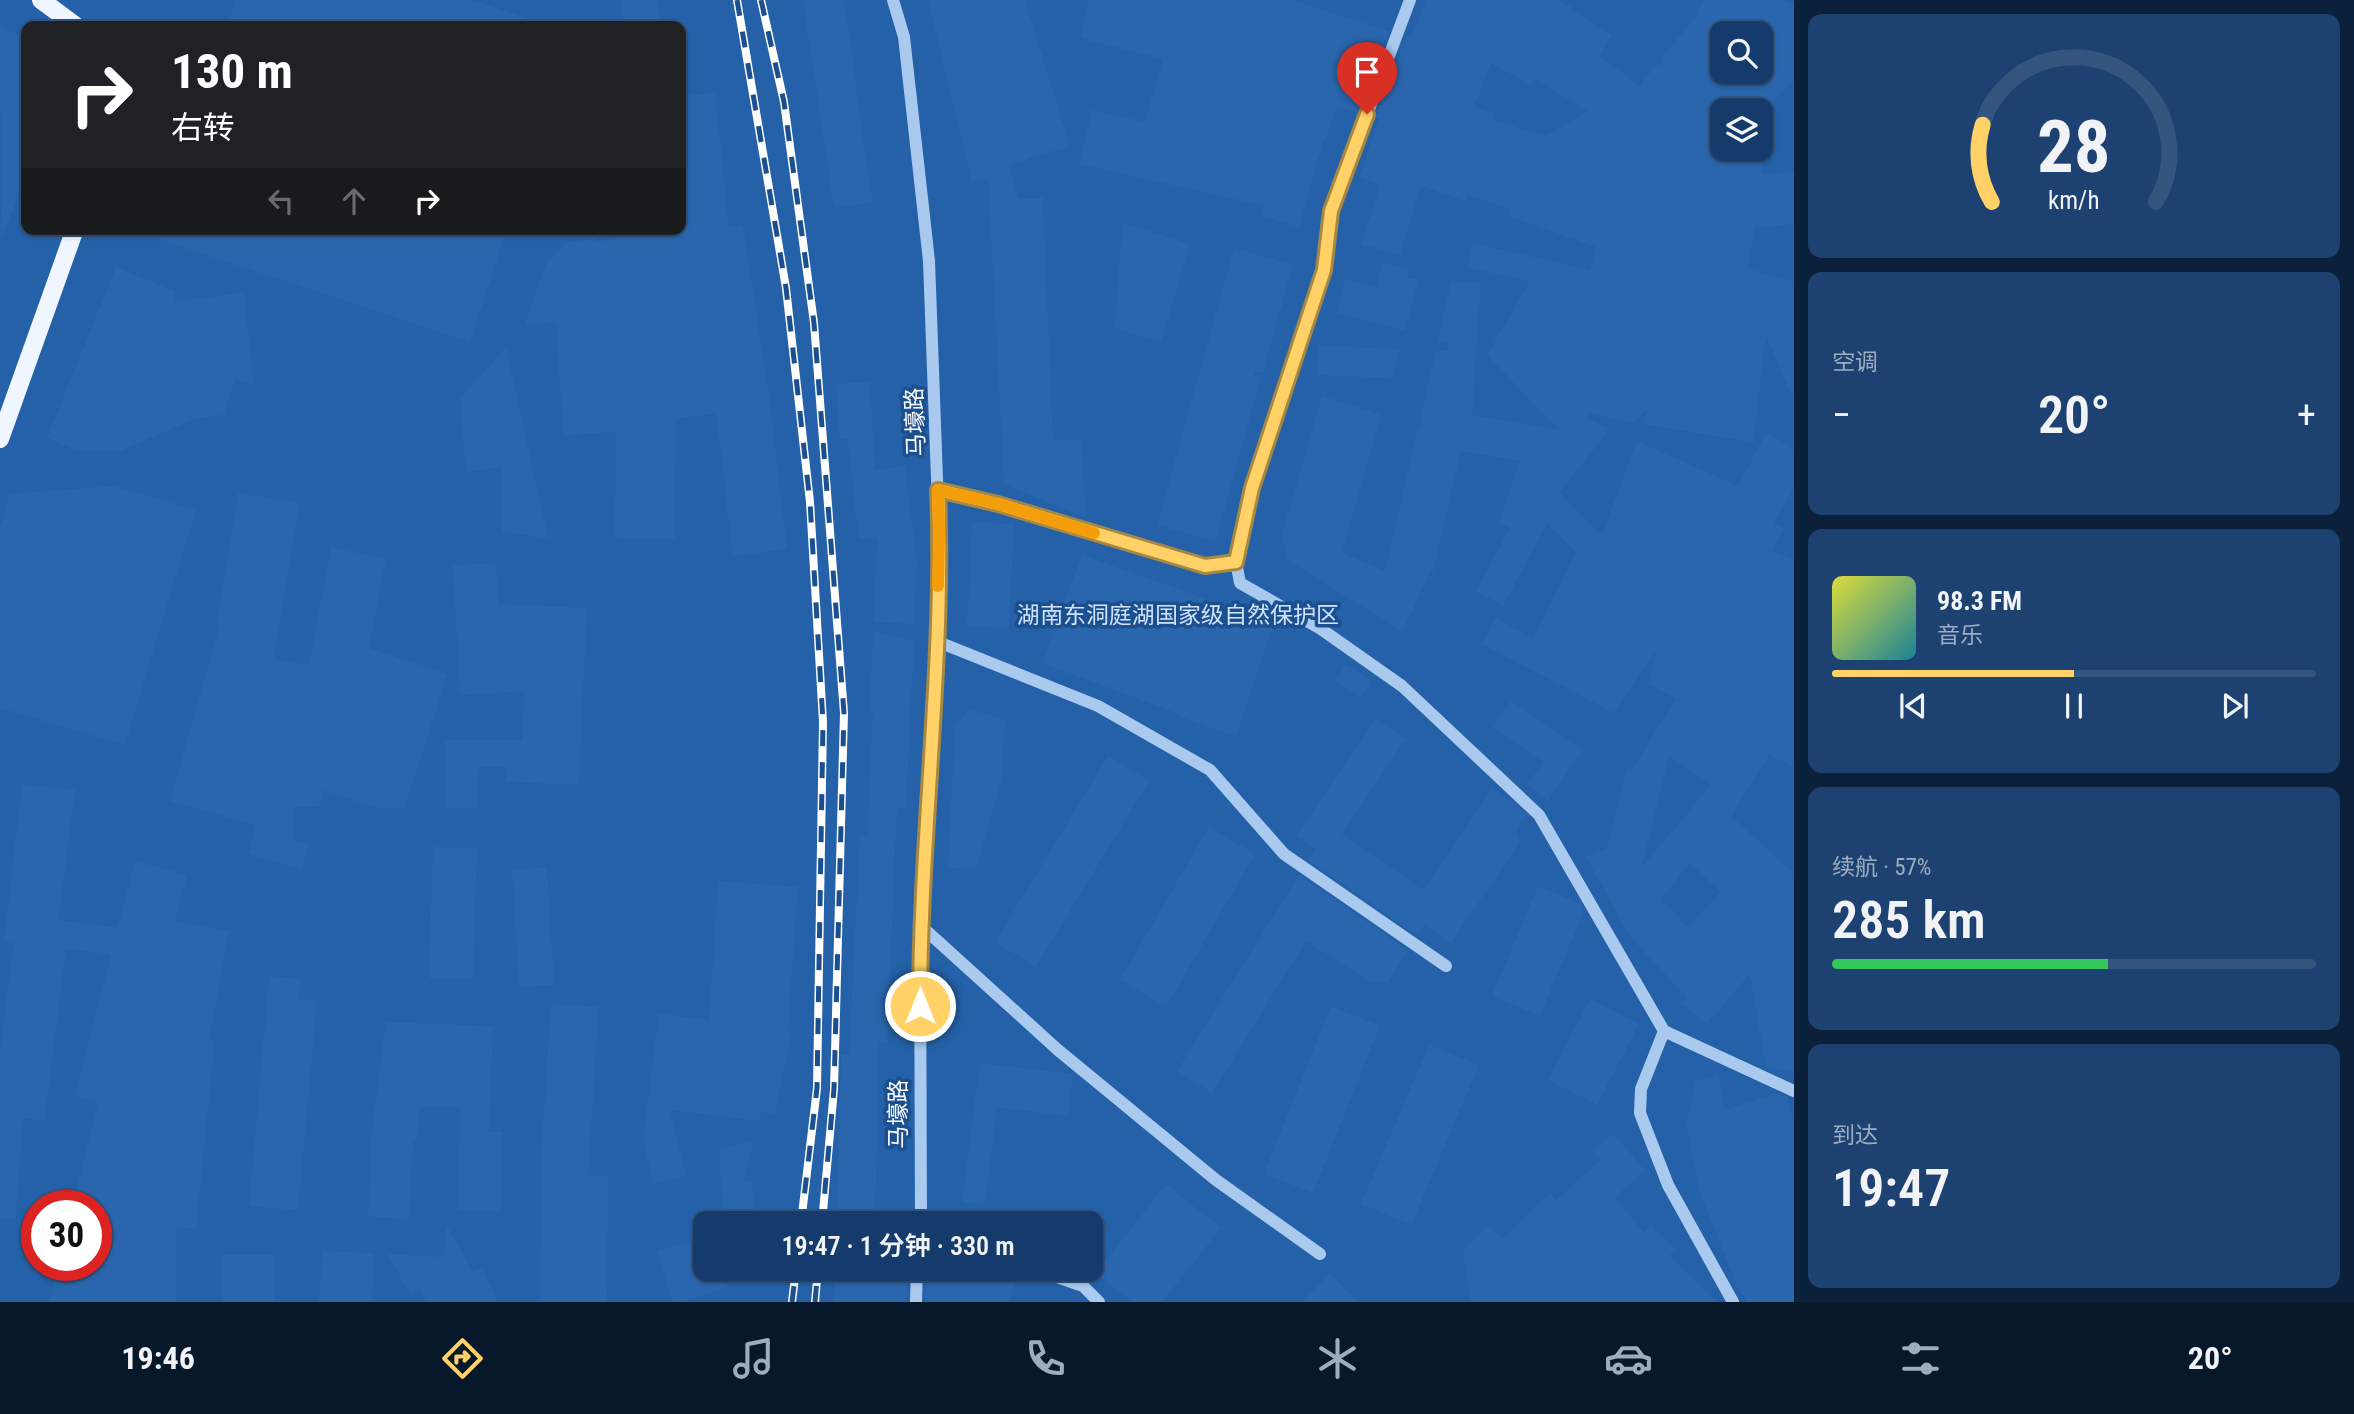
<!DOCTYPE html>
<html lang="zh">
<head>
<meta charset="utf-8">
<style>
  body { margin:0; font-family:"Roboto Condensed","Noto Sans SC",sans-serif; background:#1d4271; color:#f1f3f6; height:100vh; display:flex; flex-direction:column; font-size:26px; white-space:nowrap }
  * { box-sizing:border-box; margin:0 }
  p { font-size:23px; color:#9dadc1 }
  .icon { flex:none; width:38px; height:38px; fill:none; stroke:currentColor; stroke-width:2; stroke-linecap:round; stroke-linejoin:round }
  .map { position:relative; flex:1; overflow:hidden }
  .sheet { display:flex; flex-direction:column; gap:14px; padding:14px; background:#0b203b; width:560px }
  .sheet>* { flex:none }
  .top-card { position:absolute; left:21px; top:21px; width:665px; height:214px; border-radius:14px; box-shadow:0 2px 5px #0004,0 0 0 2px #33557e; background:#202124; color:#fff; overflow:hidden }
  .buttons { position:absolute; left:1710px; top:21px; display:grid; gap:14px }
  .buttons a { display:grid; place-items:center; width:63px; height:63px; border-radius:14px; background:#143b6b; box-shadow:0 2px 5px #0004,0 0 0 2px #33557e; font-size:35px }
  .speed { position:absolute; left:21px; top:1190px; display:flex; gap:14px; font-size:35px; font-weight:700; text-align:center }
  .speed>* { display:grid; place-content:center; width:91px; height:91px; border-radius:50%; background:#143b6b; box-shadow:0 2px 5px #0004,0 0 0 2px #33557e; line-height:1 }
  .speed .limit { border:10px solid #d22; background:#fff; color:#111 }
  .pin { position:absolute; display:grid; place-items:center; width:60px; height:60px; color:#fff; margin:-72px -30px; border-radius:50% 50% 50% 0; rotate:-45deg; box-shadow:0 0 7px #0007 }
  .pin .icon { rotate:45deg }
  .me { position:absolute; width:77px; margin:-38px; rotate:0deg; stroke-linejoin:round; filter:drop-shadow(0 0 5px #0008) }
  .turn { display:flex; align-items:center; gap:24px; height:147px; padding:0 35px; font-size:32px }
  .turn .icon { width:91px; height:91px; stroke-width:2.5 }
  .turn b { display:block; font-size:49px; line-height:60px }
  .lanes { display:flex; align-items:center; height:66px; padding:0 35px; background:#0003; justify-content:center; gap:35px; direction:ltr }
  .lanes .off { opacity:.35 }
  .big { font-size:52px; font-weight:600; line-height:1.1 }
  .sheet .widget { flex:1; display:flex; flex-direction:column; justify-content:center; gap:10px; min-width:0; padding:0 24px; border-radius:14px; background:#1d4271 }
  .sheet .dial { align-items:center; gap:0 }
  .dial svg { height:182px; overflow:visible; fill:none; stroke:#33557e; stroke-width:7; stroke-linecap:round; text-anchor:middle }
  .dial text { fill:#f1f3f6; stroke:none }
  .song { display:flex; align-items:center; gap:21px }
  .cover { width:84px; height:84px; border-radius:10px; background:linear-gradient(135deg,hsl(60 70% 55%),hsl(190 70% 35%)) }
  .played { height:7px; border-radius:4px; background:linear-gradient(90deg,#ffd166 50%,#33557e 50%) }
  .keys { display:flex; justify-content:space-around; direction:ltr }
  .heat { display:flex; justify-content:space-between; align-items:center; font-size:38px; direction:ltr }
  .charge { height:10px; border-radius:5px; background:linear-gradient(90deg,#34c759 57%,#33557e 0) }
  .trip { position:absolute; left:693px; top:1211px; width:410px; height:70px; border-radius:14px; background:#143b6b; box-shadow:0 2px 5px #0004,0 0 0 2px #33557e; font-weight:600; line-height:70px; text-align:center }
  .tab-bar { display:flex; height:112px; justify-content:space-around; align-items:center; background:#08182b; color:#9dadc1 }
  .tab-bar .icon { width:49px; height:49px }
  .tab-bar .selected { color:#ffd166 }
  .tab-bar b { font-size:32px; color:#f1f3f6 }
  main { display:flex; flex:1; min-height:0 }
  .map>svg:first-child { display:block }
  .green { fill:#2461a8; fill-rule:evenodd }
  .building { fill:#2a66ad; fill-rule:evenodd }
  .lines { fill:none; stroke-linecap:round; stroke-linejoin:round }
  .minor { stroke:#a9c9ee; stroke-width:12 }
  .major { stroke:#f0f6ff; stroke-width:18 }
  .rail-casing { stroke:#fff; stroke-width:8 }
  .rail { stroke:#1b4f8f; stroke-width:5; stroke-dasharray:16; stroke-linecap:butt }
  .route-casing { stroke:#a68842; stroke-width:18 }
  .route { stroke:#ffd166; stroke-width:12 }
  .slow { stroke:#f59e0b; stroke-width:12 }
  .labels { text-anchor:middle; stroke-width:7; stroke-linejoin:round; paint-order:stroke }
  .street-label { font-size:23px; fill:#fff; stroke:#1b4f8f }
  .park-label { font-size:23px; fill:#cfe3fa; stroke:#1b4f8f }
</style>
</head>
<body>
<main>
<div class="map">
<svg width="1794" height="1302" viewBox="0 0 1794 1302">
  <rect width="100%" height="100%" fill="#1b4f8f"/>
  <path class="green" d="M 0,0 L 1794,0 L 1794,1302 L 0,1302 ZM 26,26 L 681,26 L 681,229 L 26,229 ZM 1722,33 L 1760,33 L 1760,72 L 1722,72 ZM 1722,110 L 1760,110 L 1760,149 L 1722,149 ZM 37,1206 L 96,1206 L 96,1265 L 37,1265 ZM 705,1223 L 1090,1223 L 1090,1269 L 705,1269 Z"/>
  <path class="building" d="M 236,0 L 471,0 L 539,22 L 538,26 L 227,26 Z
    M 620,0 L 657,0 L 660,26 L 624,26 Z
    M 803,0 L 844,0 L 857,86 L 855,86 L 873,202 L 834,208 Z
    M 928,0 L 1025,0 L 1070,146 L 1009,165 L 1018,199 L 1043,198 L 1053,441 L 1081,439 L 1086,518 L 1004,484 L 988,178 L 972,182 Z
    M 1089,0 L 1292,0 L 1389,31 L 1358,113 L 1337,106 L 1326,139 L 1324,138 L 1299,227 L 1262,216 L 1265,206 L 1079,164 L 1092,110 L 1145,122 L 1163,59 L 1080,38 Z
    M 1426,0 L 1559,0 L 1573,8 L 1571,10 L 1612,35 L 1600,56 L 1639,86 L 1658,63 L 1666,68 L 1661,59 L 1697,15 L 1695,14 L 1704,0 L 1782,0 L 1794,5 L 1794,79 L 1760,115 L 1760,110 L 1722,110 L 1722,149 L 1760,149 L 1760,133 L 1767,134 L 1762,175 L 1794,172 L 1794,224 L 1754,228 L 1748,269 L 1794,282 L 1794,401 L 1766,336 L 1753,442 L 1643,424 L 1648,409 L 1633,422 L 1589,414 L 1588,419 L 1610,429 L 1559,493 L 1602,535 L 1637,441 L 1738,486 L 1766,433 L 1794,449 L 1794,488 L 1774,523 L 1784,528 L 1772,551 L 1794,560 L 1794,767 L 1769,755 L 1731,816 L 1794,874 L 1794,1072 L 1766,1068 L 1750,974 L 1707,1024 L 1682,1003 L 1687,997 L 1631,938 L 1586,857 L 1607,848 L 1627,769 L 1632,770 L 1676,699 L 1648,684 L 1657,650 L 1614,713 L 1482,644 L 1496,618 L 1533,639 L 1576,552 L 1547,524 L 1503,606 L 1476,591 L 1510,528 L 1499,524 L 1520,461 L 1461,451 L 1433,572 L 1431,571 L 1402,632 L 1287,559 L 1282,534 L 1322,396 L 1381,415 L 1342,553 L 1385,571 L 1418,427 L 1420,428 L 1421,414 L 1436,351 L 1448,351 L 1449,343 L 1438,340 L 1451,281 L 1481,283 L 1472,415 L 1558,429 L 1487,355 L 1530,282 L 1467,267 L 1473,243 L 1590,270 L 1596,247 L 1508,216 L 1511,209 L 1467,195 L 1465,201 L 1421,186 L 1400,255 L 1361,244 L 1380,185 L 1359,177 L 1379,119 L 1375,118 L 1406,36 L 1411,38 ZM 1722,33 L 1760,33 L 1760,72 L 1722,72 ZM 1491,63 L 1531,85 L 1534,78 L 1588,111 L 1546,136 L 1492,120 L 1494,114 L 1474,107 ZM 1669,757 L 1712,784 L 1642,867 ZM 1690,863 L 1721,892 L 1688,927 L 1661,899 Z
    M 0,27 L 26,37 L 26,177 L 1,240 Z
    M 715,93 L 729,227 L 743,225 L 770,403 L 787,549 L 733,556 L 716,414 L 676,418 L 675,539 L 615,538 L 616,432 L 563,435 L 556,321 L 524,326 L 547,262 L 567,242 L 596,238 L 596,241 L 668,229 L 681,229 L 681,96 Z
    M 1122,223 L 1190,244 L 1161,342 L 1115,328 Z
    M 141,229 L 507,229 L 470,342 L 140,233 Z
    M 1234,248 L 1293,265 L 1263,372 L 1254,372 L 1254,375 L 1261,377 L 1216,541 L 1157,525 Z
    M 1383,262 L 1409,269 L 1407,278 L 1419,279 L 1405,331 L 1336,312 L 1346,279 L 1376,288 Z
    M 116,267 L 174,291 L 175,301 L 244,293 L 254,385 L 235,380 L 224,415 L 197,418 L 122,450 L 76,450 L 47,438 Z
    M 1319,346 L 1400,349 L 1392,378 L 1317,375 Z
    M 506,347 L 548,538 L 502,532 L 501,467 L 466,472 L 460,399 Z
    M 870,382 L 875,470 L 905,466 L 917,559 L 914,624 L 873,622 L 877,537 L 859,539 L 847,439 L 840,439 L 836,384 Z
    M 114,486 L 196,510 L 125,745 L 0,708 L 0,527 L 10,494 Z
    M 238,493 L 300,503 L 274,659 L 309,665 L 331,548 L 386,558 L 369,648 L 448,674 L 404,808 L 378,808 L 324,790 L 319,807 L 294,807 L 294,842 L 309,843 L 302,870 L 248,854 L 256,825 L 170,801 L 220,624 L 216,624 Z
    M 972,522 L 1014,524 L 1009,628 L 967,626 Z
    M 1082,555 L 1274,623 L 1236,736 L 1178,716 L 1179,714 L 1042,663 Z
    M 496,563 L 498,604 L 587,608 L 579,785 L 507,782 L 506,767 L 479,767 L 478,808 L 445,808 L 445,740 L 522,740 L 524,691 L 460,695 L 453,565 Z
    M 873,631 L 914,641 L 906,809 L 897,808 L 887,1043 L 879,1043 L 875,1223 L 835,1223 L 838,1186 L 841,1055 L 849,1055 L 860,835 L 867,836 L 873,711 L 870,710 Z
    M 1346,664 L 1372,682 L 1361,698 L 1335,681 Z
    M 1511,701 L 1583,750 L 1548,801 L 1527,784 L 1544,762 L 1493,728 Z
    M 968,709 L 1005,720 L 1002,779 L 976,869 L 948,868 L 955,724 L 966,716 Z
    M 1375,719 L 1406,739 L 1342,834 L 1423,890 L 1492,789 L 1514,803 L 1526,815 L 1515,832 L 1519,835 L 1519,843 L 1451,943 L 1424,925 L 1417,935 L 1308,860 L 1315,849 L 1296,836 Z
    M 1108,756 L 1149,781 L 1036,967 L 995,942 Z
    M 22,784 L 75,790 L 59,920 L 118,928 L 135,861 L 187,875 L 175,922 L 229,931 L 209,1040 L 215,1041 L 196,1229 L 176,1227 L 176,1302 L 49,1302 L 58,1265 L 96,1265 L 96,1206 L 73,1206 L 98,1102 L 75,1096 L 111,954 L 66,949 L 45,1121 L 24,1118 L 15,1219 L 0,1218 L 0,1051 L 13,943 L 4,942 Z
    M 1209,827 L 1255,854 L 1166,1007 L 1120,980 Z
    M 433,847 L 477,848 L 473,979 L 429,978 Z
    M 547,867 L 554,985 L 519,987 L 512,870 Z
    M 1299,875 L 1408,950 L 1389,981 L 1370,981 L 1306,941 L 1212,1093 L 1177,1071 Z
    M 718,881 L 798,887 L 788,1031 L 792,1032 L 775,1114 L 761,1111 L 759,1121 L 670,1110 L 686,1176 L 653,1184 L 643,1140 L 659,1014 L 709,1020 Z
    M 1538,886 L 1581,904 L 1584,911 L 1540,1016 L 1492,996 Z
    M 269,976 L 301,979 L 299,999 L 317,1001 L 298,1210 L 249,1206 Z
    M 1590,999 L 1639,1024 L 1597,1105 L 1548,1080 Z
    M 551,1004 L 599,1007 L 588,1176 L 608,1176 L 607,1302 L 540,1302 L 541,1159 Z
    M 1331,1006 L 1380,1026 L 1313,1193 L 1264,1174 Z
    M 386,1022 L 493,1026 L 489,1132 L 503,1132 L 501,1211 L 458,1210 L 460,1107 L 421,1106 L 416,1142 L 413,1142 L 409,1220 L 368,1216 L 371,1136 Z
    M 1429,1045 L 1479,1065 L 1411,1225 L 1361,1204 Z
    M 980,1063 L 1073,1074 L 1068,1116 L 997,1107 L 985,1204 L 962,1202 Z
    M 1718,1076 L 1725,1110 L 1777,1093 L 1787,1097 L 1794,1118 L 1794,1302 L 1748,1302 L 1738,1289 L 1699,1190 L 1686,1123 L 1696,1081 Z
    M 1613,1134 L 1645,1170 L 1614,1198 L 1644,1232 L 1651,1225 L 1676,1249 L 1669,1256 L 1717,1302 L 1470,1302 L 1463,1250 L 1488,1225 L 1502,1239 L 1550,1193 L 1556,1200 L 1601,1159 L 1593,1151 Z
    M 754,1141 L 743,1182 L 752,1182 L 755,1223 L 723,1223 L 719,1149 Z
    M 1166,1184 L 1221,1228 L 1162,1302 L 1132,1302 L 1096,1273 Z
    M 446,1224 L 473,1272 L 482,1268 L 498,1302 L 426,1302 L 420,1290 L 411,1295 L 387,1254 L 444,1257 Z
    M 705,1237 L 705,1269 L 722,1269 L 728,1287 L 680,1302 L 672,1302 L 657,1251 Z
    M 322,1251 L 374,1253 L 372,1302 L 319,1302 Z
    M 222,1255 L 275,1255 L 275,1302 L 222,1302 Z
    M 926,1269 L 965,1269 L 1015,1280 L 1010,1302 L 925,1302 Z
    M 1330,1274 L 1359,1302 L 1302,1302 Z
    M 836,1276 L 872,1282 L 873,1277 L 908,1279 L 907,1302 L 833,1302 Z"/>
  <g class="lines">
    <path class="minor" d="M 893,0 L 904,37 L 929,261 L 939,533 L 933,728 L 920,925 L 921,1223
      M 938,490 L 998,504 L 1205,566 L 1236,562 L 1252,488 L 1324,269 L 1331,211 L 1410,0
      M 1236,562 L 1240,583 L 1321,629 L 1402,686 L 1539,815 L 1664,1031 L 1641,1089 L 1640,1113 L 1668,1185 L 1733,1302
      M 936,641 L 1098,706 L 1210,770 L 1284,854 L 1446,966
      M 920,925 L 1058,1050 L 1216,1180 L 1320,1254
      M 1664,1031 L 1794,1091
      M 1034,1269 L 1083,1286 L 1099,1302
      M 916,1302 L 917,1269"/>
    <path class="major" d="M 41,0 L 76,26
      M 0,439 L 75,229"/>
    <defs>
      <path id="rail" d="M 737,0 L 786,288 L 810,502 L 823,722 L 817,1088 L 801,1223
        M 761,0 L 784,102 L 814,323 L 844,713 L 834,1089 L 822,1223
        M 792,1302 L 796,1269
        M 815,1302 L 818,1269"/>
    </defs>
    <use href="#rail" class="rail-casing"/>
    <use href="#rail" class="rail"/>
  </g>
  <g class="lines">
    <defs>
      <path id="route" d="M 920,1006 C 920,834 945,662 938,490 L 998,504 L 1205,566 L 1236,562 L 1252,488 L 1324,270 L 1331,211 L 1367,114"/>
    </defs>
    <use href="#route" class="route-casing"/>
    <use href="#route" class="route"/>
    <path class="slow" d="M 938,586 L 939,533 L 938,490 L 998,504 L 1094,533"/>
  </g>
  <g class="labels">
    <g class="street-label">
      <text transform="translate(915 422) rotate(-92)" y="8">马壕路</text>
      <text transform="translate(898 1114) rotate(-90)" y="8">马壕路</text>
    </g>
    <g class="park-label">
      <text x="1178" y="623">湖南东洞庭湖国家级自然保护区</text>
    </g>
  </g>
</svg>
<div class="buttons">
<a><svg class="icon" aria-label="search" viewBox="0 0 24 24"><circle cx="10" cy="10" r="6"/><path d="M15 15l6 6"/></svg></a>
<a><svg class="icon" aria-label="layers" viewBox="0 0 24 24"><path d="M12 4l9 5-9 5-9-5zM3 14l9 5 9-5"/></svg></a>
</div>
<div class="speed"><div class="limit">30</div></div>
<div class="pin" style="left:1367px;top:114px;background:#d93025"><svg class="icon" aria-label="arrive" viewBox="0 0 24 24"><path d="M6 21V4h12l-3 4 3 4H6"/></svg></div>
<svg class="me" style="left:920px;top:1006px" viewBox="-20 -20 40 40"><circle r="17" fill="#ffd166" stroke="#fff" stroke-width="3"/><path d="M0-11L8 9 0 5-8 9z" fill="#fff"/></svg>
<div class="trip">19:47 · 1 分钟 · 330 m</div>
<div class="top-card">
<div class="turn"><svg class="icon" aria-label="right" viewBox="0 0 24 24"><path d="M7 20v-9h11M14 6l5 5-5 5"/></svg><div><b>130 m</b>右转</div></div>
<div class="lanes"><svg class="icon off" aria-label="left" viewBox="0 0 24 24"><path d="M17 20v-9H6M10 6l-5 5 5 5"/></svg><svg class="icon off" aria-label="ahead" viewBox="0 0 24 24"><path d="M12 20V5M6 11l6-6 6 6"/></svg><svg class="icon" aria-label="right" viewBox="0 0 24 24"><path d="M7 20v-9h11M14 6l5 5-5 5"/></svg></div>
</div>
</div>
<section class="sheet">
<div class="widget dial"><svg viewBox="0 0 100 80">
<path d="M14 69A42 42 0 1 1 86 69"/>
<path d="M14 69A42 42 0 0 1 10 35" stroke="#ffd166"/>
<text x="50" y="56" font-size="32" font-weight="700">28</text>
<text x="50" y="72" font-size="11">km/h</text>
</svg></div>
<div class="widget"><p>空调</p>
<div class="heat"><a>−</a><b class="big">20°</b><a>+</a></div>
</div>
<div class="widget">
<div class="song"><i class="cover"></i><div><b>98.3 FM</b><p>音乐</p></div></div>
<div class="played"></div>
<div class="keys"><svg class="icon" aria-label="previous" viewBox="0 0 24 24"><path d="M18 5L8 12l10 7zM5 5v14"/></svg><svg class="icon" aria-label="pause" viewBox="0 0 24 24"><path d="M8 5v14M16 5v14"/></svg><svg class="icon" aria-label="next" viewBox="0 0 24 24"><path d="M6 5l10 7-10 7zM19 5v14"/></svg></div>
</div>
<div class="widget"><p>续航 · 57%</p><b class="big">285 km</b><div class="charge"></div></div>
<div class="widget"><p>到达</p><b class="big">19:47</b></div>
</section>
</main>
<nav class="tab-bar">
<b>19:46</b>
<svg class="icon selected" aria-label="directions" viewBox="0 0 24 24"><path d="M12 3l9 9-9 9-9-9zM9 14v-3h6M13 9l2 2-2 2"/></svg>
<svg class="icon" aria-label="music" viewBox="0 0 24 24"><path d="M9 18V5l10-2v13"/><circle cx="6" cy="18" r="3"/><circle cx="16" cy="16" r="3"/></svg>
<svg class="icon" aria-label="phone" viewBox="0 0 24 24"><path d="M5 4h4l2 5-3 2q2 4 5 5l2-3 5 2v4C11 20 4 13 5 4z"/></svg>
<svg class="icon" aria-label="climate" viewBox="0 0 24 24"><path d="M12 3v18M4 7l16 10M4 17L20 7"/></svg>
<svg class="icon" aria-label="car" viewBox="0 0 24 24"><path d="M5 17H2v-5l4-1 3-4h7l3 4 3 1v5h-3M9 17h6M6 11h13"/><circle cx="7" cy="17" r="2"/><circle cx="17" cy="17" r="2"/></svg>
<svg class="icon" aria-label="filters" viewBox="0 0 24 24"><path d="M4 7h16M4 17h16"/><circle cx="9" cy="7" r="2"/><circle cx="15" cy="17" r="2"/></svg>
<b>20°</b>
</nav>
</body>
</html>
